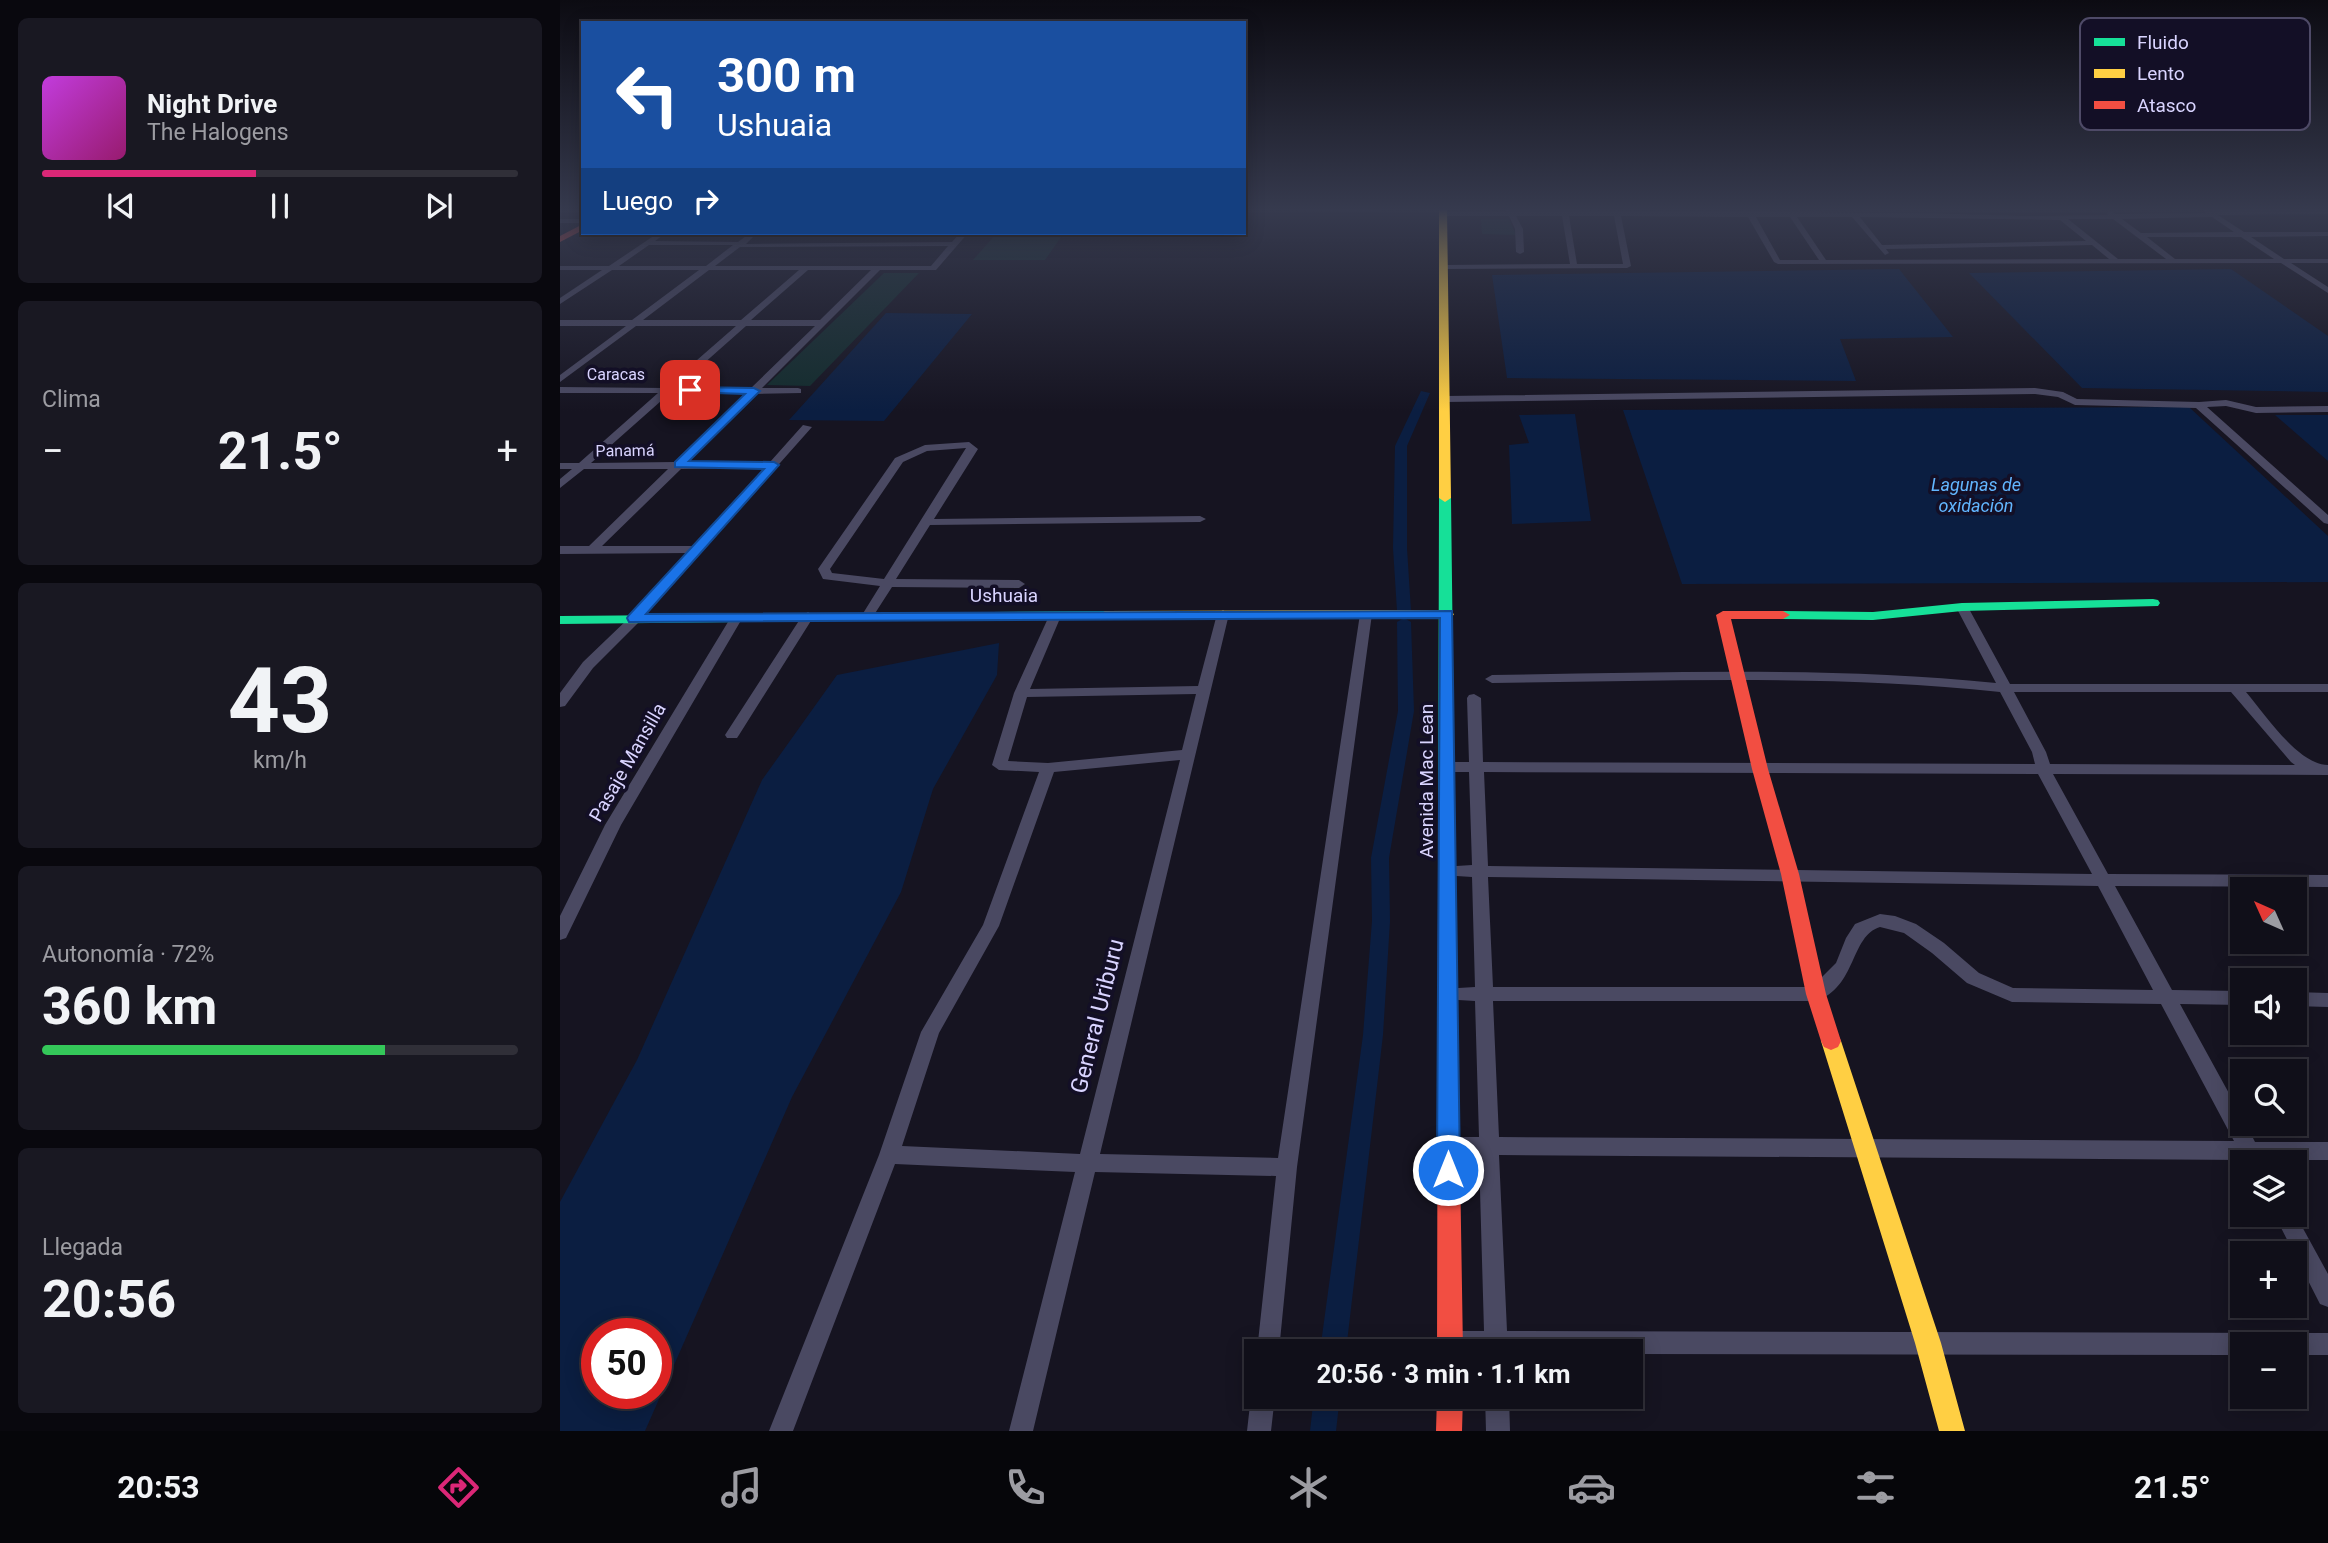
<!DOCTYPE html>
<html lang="es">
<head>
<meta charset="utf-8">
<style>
  body { margin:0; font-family:Roboto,sans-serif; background:#191822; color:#f1f3f6; height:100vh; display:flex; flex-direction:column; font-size:26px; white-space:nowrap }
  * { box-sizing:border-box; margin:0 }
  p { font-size:23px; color:#9c9ca2 }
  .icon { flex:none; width:38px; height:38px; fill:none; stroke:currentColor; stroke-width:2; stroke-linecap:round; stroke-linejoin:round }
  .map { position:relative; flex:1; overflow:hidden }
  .details { display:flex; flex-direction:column; gap:18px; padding:18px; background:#09080e; width:560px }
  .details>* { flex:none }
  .guide { position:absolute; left:21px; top:21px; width:665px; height:214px; border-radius:0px; box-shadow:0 4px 18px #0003,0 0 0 2px #302f38; background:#1a4fa0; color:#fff; overflow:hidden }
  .needle { width:46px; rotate:315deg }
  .buttons { position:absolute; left:1670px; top:877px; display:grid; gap:14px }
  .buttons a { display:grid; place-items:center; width:77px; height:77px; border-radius:0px; background:#100f19; box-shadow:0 4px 18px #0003,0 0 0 2px #302f38; font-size:35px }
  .speed { position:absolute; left:21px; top:1318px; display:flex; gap:14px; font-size:35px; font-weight:700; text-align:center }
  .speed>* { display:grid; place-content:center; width:91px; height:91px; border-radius:50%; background:#100f19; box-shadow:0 4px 18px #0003,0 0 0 2px #302f38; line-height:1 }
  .speed .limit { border:10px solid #d22; background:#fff; color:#111 }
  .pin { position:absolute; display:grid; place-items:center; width:60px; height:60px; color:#fff; margin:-30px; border-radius:14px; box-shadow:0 4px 10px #0006 }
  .me { position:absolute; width:77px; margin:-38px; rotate:0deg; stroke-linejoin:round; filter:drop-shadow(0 0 5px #0008) }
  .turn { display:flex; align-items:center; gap:24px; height:147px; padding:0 21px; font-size:32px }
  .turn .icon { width:91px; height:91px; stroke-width:2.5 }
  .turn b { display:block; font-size:49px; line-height:60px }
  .then { display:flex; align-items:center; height:66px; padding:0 21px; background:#0003; gap:14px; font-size:26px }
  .big { font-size:52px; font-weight:700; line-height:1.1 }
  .details .tile { flex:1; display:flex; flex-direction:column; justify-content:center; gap:10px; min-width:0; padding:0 24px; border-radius:10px; background:#191822 }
  .details .dial { align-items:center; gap:0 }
  .dial b { font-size:91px; line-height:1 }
  .song { display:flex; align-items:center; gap:21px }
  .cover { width:84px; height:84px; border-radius:10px; background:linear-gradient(135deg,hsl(290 70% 55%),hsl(320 70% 35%)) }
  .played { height:7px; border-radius:4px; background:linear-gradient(90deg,#db2777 45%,#302f38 45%) }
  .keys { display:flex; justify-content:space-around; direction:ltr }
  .heat { display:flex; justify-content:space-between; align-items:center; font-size:38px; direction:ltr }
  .charge { height:10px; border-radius:5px; background:linear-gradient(90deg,#34c759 72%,#302f38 0) }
  .trip { position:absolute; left:684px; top:1339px; width:399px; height:70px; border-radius:0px; background:#100f19; box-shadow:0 4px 18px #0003,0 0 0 2px #302f38; font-weight:700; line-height:70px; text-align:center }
  .tab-bar { display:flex; height:112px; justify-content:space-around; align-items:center; background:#06060a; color:#9c9ca2 }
  .tab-bar .icon { width:49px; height:49px }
  .tab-bar .on { color:#db2777 }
  .tab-bar b { font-size:32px; color:#f1f3f6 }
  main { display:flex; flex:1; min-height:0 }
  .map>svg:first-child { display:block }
  .green { fill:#132c2d }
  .water { fill:#0b1e41; fill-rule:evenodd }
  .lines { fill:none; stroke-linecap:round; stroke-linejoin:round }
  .canal { fill:#0b1e41; fill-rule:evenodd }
  .street { fill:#4a4962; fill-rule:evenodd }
  .fast { fill:#16e098; fill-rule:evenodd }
  .slow { fill:#ffcf43; fill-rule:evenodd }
  .jam { fill:#f24e42; fill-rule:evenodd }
  .route { fill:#1a73e8; stroke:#114b97; stroke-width:2 }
  .labels { text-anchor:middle; stroke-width:7; stroke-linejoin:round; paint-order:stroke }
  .far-street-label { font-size:16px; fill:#d9d4ff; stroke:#130f26 }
  .far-water-label { font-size:18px; font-style:italic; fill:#62b6ff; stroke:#130f26 }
  .street-label { font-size:19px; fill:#d9d4ff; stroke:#130f26 }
  .near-street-label { font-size:23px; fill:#d9d4ff; stroke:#130f26 }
  .key { fill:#130f26; stroke:#4e4a67; stroke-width:2 }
  .key-label { font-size:19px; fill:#d9d4ff }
</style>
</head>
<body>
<main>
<section class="details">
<div class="tile">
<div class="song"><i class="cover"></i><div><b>Night Drive</b><p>The Halogens</p></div></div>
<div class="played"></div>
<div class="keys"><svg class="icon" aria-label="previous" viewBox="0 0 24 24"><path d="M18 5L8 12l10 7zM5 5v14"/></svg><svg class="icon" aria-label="pause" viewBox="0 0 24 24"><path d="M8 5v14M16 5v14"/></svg><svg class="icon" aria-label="next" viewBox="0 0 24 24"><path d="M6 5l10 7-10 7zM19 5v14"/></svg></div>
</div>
<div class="tile"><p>Clima</p>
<div class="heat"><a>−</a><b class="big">21.5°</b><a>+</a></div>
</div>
<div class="tile dial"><b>43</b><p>km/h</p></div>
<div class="tile"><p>Autonomía · 72%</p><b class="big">360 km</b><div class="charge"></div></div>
<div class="tile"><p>Llegada</p><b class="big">20:56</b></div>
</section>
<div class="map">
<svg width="1768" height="1431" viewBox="0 0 1768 1431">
  <rect width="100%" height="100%" fill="#161421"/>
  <path class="green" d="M 921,219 L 949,219 L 956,235 L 922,234 Z
    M 437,233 L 504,233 L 485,260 L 413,260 Z
    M 324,273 L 359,273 L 250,386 L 207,385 Z"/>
  <path class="water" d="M 1339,269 L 1393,337 L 1280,339 L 1296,381 L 947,378 L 932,275 Z
    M 1671,269 L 1768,336 L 1768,392 L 1522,388 L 1409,273 Z
    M 326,313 L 412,314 L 324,421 L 229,420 Z
    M 1629,407 L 1768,536 L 1768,582 L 1122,584 L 1063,410 Z
    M 1015,414 L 1031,521 L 952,524 L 949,445 L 969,443 L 959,415 Z
    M 1715,415 L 1768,415 L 1768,461 Z
    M 439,643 L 437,675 L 373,789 L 341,892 L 232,1097 L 85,1431 L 0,1431 L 0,1202 L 77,1060 L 202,780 L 277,675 ZM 37,1334 L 96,1334 L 96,1393 L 37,1393 Z"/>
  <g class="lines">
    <path class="canal" d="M 861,391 L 870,393 L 847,446 L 847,548 L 851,611 L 844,615 L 837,611 L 833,548 L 835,446 Z
      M 844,618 L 851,622 L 854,711 L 829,858 L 830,921 L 823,1035 L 786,1351 L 760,1351 L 803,1035 L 812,921 L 811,858 L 838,711 L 837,622 Z
      M 754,1396 L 780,1396 L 776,1431 L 750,1431 Z"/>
    <path class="street" d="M 725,210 L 821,210 L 818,212 Z
      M 946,210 L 1356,213 L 1468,216 L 1548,215 L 1547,213 L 1550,211 L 1556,214 L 1645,213 L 1644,210 L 1768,210 L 1768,214 L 1658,215 L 1684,232 L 1768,232 L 1768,236 L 1691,237 L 1724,259 L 1768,259 L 1768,263 L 1731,263 L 1768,287 L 1768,293 L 1721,263 L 1218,264 L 1214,262 L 1188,217 L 1061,216 L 1071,266 L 1067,268 L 881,269 L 881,265 L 884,265 L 1010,264 L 1002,216 L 956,216 L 963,229 L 964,252 L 960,254 L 956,252 L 955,229 L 949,216 L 884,216 L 880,214 L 884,212 L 947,212 ZM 1009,216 L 1054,216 L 1063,264 L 1017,264 ZM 1196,217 L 1230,217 L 1259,260 L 1220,260 ZM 1237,217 L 1292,217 L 1325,255 L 1329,253 L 1326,249 L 1532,245 L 1549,259 L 1266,260 ZM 1300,217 L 1500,220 L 1526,241 L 1322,245 ZM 1652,217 L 1674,232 L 1581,233 L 1562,219 ZM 1508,219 L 1553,219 L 1606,259 L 1558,259 ZM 1587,237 L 1681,237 L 1714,259 L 1615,259 Z
      M 0,219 L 23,219 L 23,223 L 0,223 Z
      M 98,233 L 106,233 L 95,241 L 178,242 L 190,233 L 197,233 L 186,244 L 392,242 L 400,233 L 408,233 L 376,270 L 320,270 L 202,388 L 238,388 L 241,389 L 241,393 L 196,394 L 127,462 L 210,462 L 243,425 L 252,427 L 79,622 L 33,668 L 5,706 L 0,707 L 0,693 L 23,662 L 71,616 L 128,553 L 0,554 L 0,546 L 29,546 L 108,469 L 24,469 L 0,488 L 0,479 L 12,469 L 0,469 L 0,463 L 19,463 L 98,393 L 0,393 L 0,387 L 105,388 L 176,326 L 76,326 L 0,382 L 0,375 L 66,326 L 0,326 L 0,320 L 72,320 L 139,270 L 52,270 L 0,304 L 0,298 L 42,270 L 0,270 L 0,266 L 49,266 ZM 89,245 L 173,245 L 146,266 L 59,266 ZM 388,246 L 371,266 L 155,266 L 180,247 ZM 149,270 L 239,270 L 181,320 L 83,320 ZM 248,270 L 311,270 L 260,320 L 191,320 ZM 186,326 L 255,326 L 191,388 L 116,388 ZM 110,393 L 185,394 L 115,462 L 31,463 ZM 204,468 L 134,546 L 42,546 L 121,469 Z
      M 1475,388 L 1503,392 L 1517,399 L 1639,402 L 1666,400 L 1696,407 L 1768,406 L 1768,412 L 1696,413 L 1666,406 L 1647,407 L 1768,515 L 1768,524 L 1764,523 L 1636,408 L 1515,405 L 1498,397 L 1475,394 L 885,402 L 880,399 L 885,396 Z
      M 409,442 L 418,449 L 374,519 L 640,516 L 646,519 L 640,522 L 370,525 L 336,579 L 459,580 L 465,584 L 459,588 L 332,587 L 312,618 L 304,618 L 302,615 L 320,586 L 263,579 L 258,569 L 335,458 L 365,445 ZM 406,448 L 324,579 L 272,573 L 270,569 L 343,462 L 367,451 Z
      M 1402,603 L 1408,607 L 1450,684 L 1768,684 L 1768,692 L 1686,692 C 1705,714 1738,765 1768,765 L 1768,775 L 1493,774 L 1548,874 L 1768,875 L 1768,887 L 1555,886 L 1612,990 L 1682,991 L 1682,1005 L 1620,1004 L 1682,1117 L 1682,1124 L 1686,1124 L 1695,1142 L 1768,1142 L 1768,1160 L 1705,1160 L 1706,1162 L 1685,1162 L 1684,1160 L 939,1155 L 947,1331 L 1768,1333 L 1768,1355 L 1734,1355 L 1734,1344 L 1682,1344 L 1682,1355 L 1071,1354 L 1071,1351 L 882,1350 L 879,1342 L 882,1334 L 890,1331 L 924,1331 L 919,1155 L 888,1155 L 881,1152 L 878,1146 L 881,1140 L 888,1137 L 919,1137 L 915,1001 L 882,999 L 879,994 L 882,989 L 915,987 L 912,877 L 881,875 L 879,871 L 881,867 L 912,865 L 909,772 L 887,772 L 880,767 L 887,762 L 909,762 L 907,698 L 909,695 L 914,694 L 921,698 L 923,762 L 1475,764 L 1472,752 L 1440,692 C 1272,674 1101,681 932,683 L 925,679 L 932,675 C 1099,673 1269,666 1436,683 L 1396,607 ZM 1454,692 L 1671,692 L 1731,762 L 1735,765 L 1490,764 L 1486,752 ZM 924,772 L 1478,774 L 1532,874 L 928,866 ZM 928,877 L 1538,886 L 1593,990 L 1453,988 L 1419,973 L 1384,943 L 1356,924 L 1335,916 L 1320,914 L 1295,924 L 1286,938 L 1276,963 L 1252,987 L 933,987 ZM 1320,927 L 1344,933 L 1372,953 L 1407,983 L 1452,1002 L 1601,1004 L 1674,1141 L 939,1137 L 933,1001 L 1256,1001 C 1297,987 1290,936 1320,927 Z
      M 663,610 L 669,614 L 540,1154 L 718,1158 L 800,614 L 802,611 L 810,611 L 812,614 L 737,1167 L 719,1351 L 697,1351 L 716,1176 L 535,1172 L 473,1431 L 449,1431 L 515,1172 L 335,1164 L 233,1431 L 209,1431 L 319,1155 L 361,1032 L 423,925 L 479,772 L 439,770 L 432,765 L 454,693 L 489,616 L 495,612 L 501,616 L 470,689 L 638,686 L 657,614 ZM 636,694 L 622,750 L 488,763 L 448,761 L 467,697 ZM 620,760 L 520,1154 L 342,1146 L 379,1033 L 439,926 L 494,772 Z
      M 248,612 L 254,616 L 179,735 L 177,738 L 167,738 L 165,735 L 242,616 Z
      M 177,613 L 183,617 L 61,825 L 6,938 L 0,940 L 0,916 L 45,825 L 171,617 Z
      M 1734,992 L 1768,993 L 1768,1007 L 1734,1006 Z
      M 1734,1212 L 1768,1274 L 1768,1307 L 1760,1304 L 1714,1214 L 1734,1214 Z
      M 696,1387 L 696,1396 L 715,1396 L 711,1431 L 687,1431 L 691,1396 Z
      M 925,1396 L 949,1396 L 950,1431 L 926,1431 Z"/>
    <path class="fast" d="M 885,494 L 891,498 L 896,914 L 894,919 L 887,921 L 880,919 L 878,914 L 879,498 Z
      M 1593,599 L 1598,600 L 1600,603 L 1598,606 L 1402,611 L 1313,620 L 1223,619 L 1216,615 L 1223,611 L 1313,612 L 1402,603 Z
      M 545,611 L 550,612 L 552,615 L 550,618 L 0,624 L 0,616 Z"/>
    <path class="slow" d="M 879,210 L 887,210 L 891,498 L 885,502 L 879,498 Z
      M 887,610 L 894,614 L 892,617 L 545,619 L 538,615 L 545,611 Z
      M 1271,1032 L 1278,1035 L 1281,1041 L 1381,1343 L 1405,1431 L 1379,1431 L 1355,1343 L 1261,1041 L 1264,1035 Z"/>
    <path class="jam" d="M 23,224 L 23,230 L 0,242 L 0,236 Z
      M 1163,611 L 1223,611 L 1230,615 L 1223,619 L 1171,619 L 1208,769 L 1239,874 L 1266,994 L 1281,1041 L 1278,1047 L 1271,1050 L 1264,1047 L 1261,1041 L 1246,994 L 1221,874 L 1192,769 L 1156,615 Z
      M 887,907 L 894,909 L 896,914 L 903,1351 L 877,1351 L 878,914 L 880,909 Z
      M 877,1396 L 903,1396 L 902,1431 L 876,1431 Z"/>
  </g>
  <linearGradient id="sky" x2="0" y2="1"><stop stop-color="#0c0b12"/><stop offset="0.51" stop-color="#363a4e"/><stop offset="1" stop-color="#363a4e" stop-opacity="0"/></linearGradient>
  <rect width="1768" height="411" fill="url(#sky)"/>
  <path class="route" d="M 130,387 L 194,388 L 200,391 L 129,461 L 214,462 L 219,465 L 86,614 L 892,611 L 900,1170 L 896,1178 L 888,1181 L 880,1178 L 877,1170 L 880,618 L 69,622 L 67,618 L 69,615 L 204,469 L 115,467 L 115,462 L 185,394 L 126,392 L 126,388 Z"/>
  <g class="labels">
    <g class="far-street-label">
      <text x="56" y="380">Caracas</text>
      <text transform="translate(65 450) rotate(-1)" y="6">Panamá</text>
    </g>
    <g class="far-water-label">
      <text x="1416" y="491">Lagunas de<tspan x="1416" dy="21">oxidación</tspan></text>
    </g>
    <g class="street-label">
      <text x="444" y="602">Ushuaia</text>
      <text transform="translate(67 762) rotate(-60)" y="7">Pasaje Mansilla</text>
      <text transform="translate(866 781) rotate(-90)" y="7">Avenida Mac Lean</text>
    </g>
    <g class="near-street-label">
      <text transform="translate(537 1016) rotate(-76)" y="8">General Uriburu</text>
    </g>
  </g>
  <rect x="1520" y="18" width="230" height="112" rx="10" class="key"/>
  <rect x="1534" y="38" width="31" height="8" fill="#16e098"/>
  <rect x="1534" y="69" width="31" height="9" fill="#ffcf43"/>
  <rect x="1534" y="101" width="31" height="8" fill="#f24e42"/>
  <g class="key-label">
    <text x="1577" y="49">Fluido</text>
    <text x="1577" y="80">Lento</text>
    <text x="1577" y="112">Atasco</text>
  </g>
</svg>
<div class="buttons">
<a><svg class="needle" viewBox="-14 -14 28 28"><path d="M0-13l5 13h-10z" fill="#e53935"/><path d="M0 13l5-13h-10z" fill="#9c9ca2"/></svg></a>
<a><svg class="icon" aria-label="sound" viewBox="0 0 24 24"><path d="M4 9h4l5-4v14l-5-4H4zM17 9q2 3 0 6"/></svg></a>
<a><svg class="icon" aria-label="search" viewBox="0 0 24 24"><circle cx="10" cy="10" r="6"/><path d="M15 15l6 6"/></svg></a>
<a><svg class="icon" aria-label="layers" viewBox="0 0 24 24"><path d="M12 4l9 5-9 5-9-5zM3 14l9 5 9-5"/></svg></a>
<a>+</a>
<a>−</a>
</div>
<div class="speed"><div class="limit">50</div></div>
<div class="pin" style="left:130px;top:390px;background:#d93025"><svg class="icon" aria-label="arrive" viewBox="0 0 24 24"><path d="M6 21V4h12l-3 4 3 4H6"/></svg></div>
<svg class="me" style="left:888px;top:1170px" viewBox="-20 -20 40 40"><circle r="17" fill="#1a73e8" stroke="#fff" stroke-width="3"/><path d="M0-11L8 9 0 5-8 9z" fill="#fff"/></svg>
<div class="trip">20:56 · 3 min · 1.1 km</div>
<div class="guide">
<div class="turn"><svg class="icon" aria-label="left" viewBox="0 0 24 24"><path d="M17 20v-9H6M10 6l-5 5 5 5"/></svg><div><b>300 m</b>Ushuaia</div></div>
<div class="then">Luego<svg class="icon" aria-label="right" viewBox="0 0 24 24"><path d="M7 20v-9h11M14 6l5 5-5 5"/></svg></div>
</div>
</div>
</main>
<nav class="tab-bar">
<b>20:53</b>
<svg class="icon on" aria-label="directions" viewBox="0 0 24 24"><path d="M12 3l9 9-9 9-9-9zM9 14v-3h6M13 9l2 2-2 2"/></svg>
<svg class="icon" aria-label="music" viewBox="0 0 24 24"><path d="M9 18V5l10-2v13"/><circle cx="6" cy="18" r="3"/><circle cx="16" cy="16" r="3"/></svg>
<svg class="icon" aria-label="phone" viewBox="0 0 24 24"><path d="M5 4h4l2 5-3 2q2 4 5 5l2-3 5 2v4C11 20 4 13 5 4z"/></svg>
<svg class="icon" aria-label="climate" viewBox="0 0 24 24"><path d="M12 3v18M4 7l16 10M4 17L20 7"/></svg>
<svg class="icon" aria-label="car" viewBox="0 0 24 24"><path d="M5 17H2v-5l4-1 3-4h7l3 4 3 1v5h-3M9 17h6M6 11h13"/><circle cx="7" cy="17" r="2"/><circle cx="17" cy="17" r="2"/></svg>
<svg class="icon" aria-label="filters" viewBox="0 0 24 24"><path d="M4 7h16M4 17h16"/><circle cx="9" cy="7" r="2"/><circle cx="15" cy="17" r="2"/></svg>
<b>21.5°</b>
</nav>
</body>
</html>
